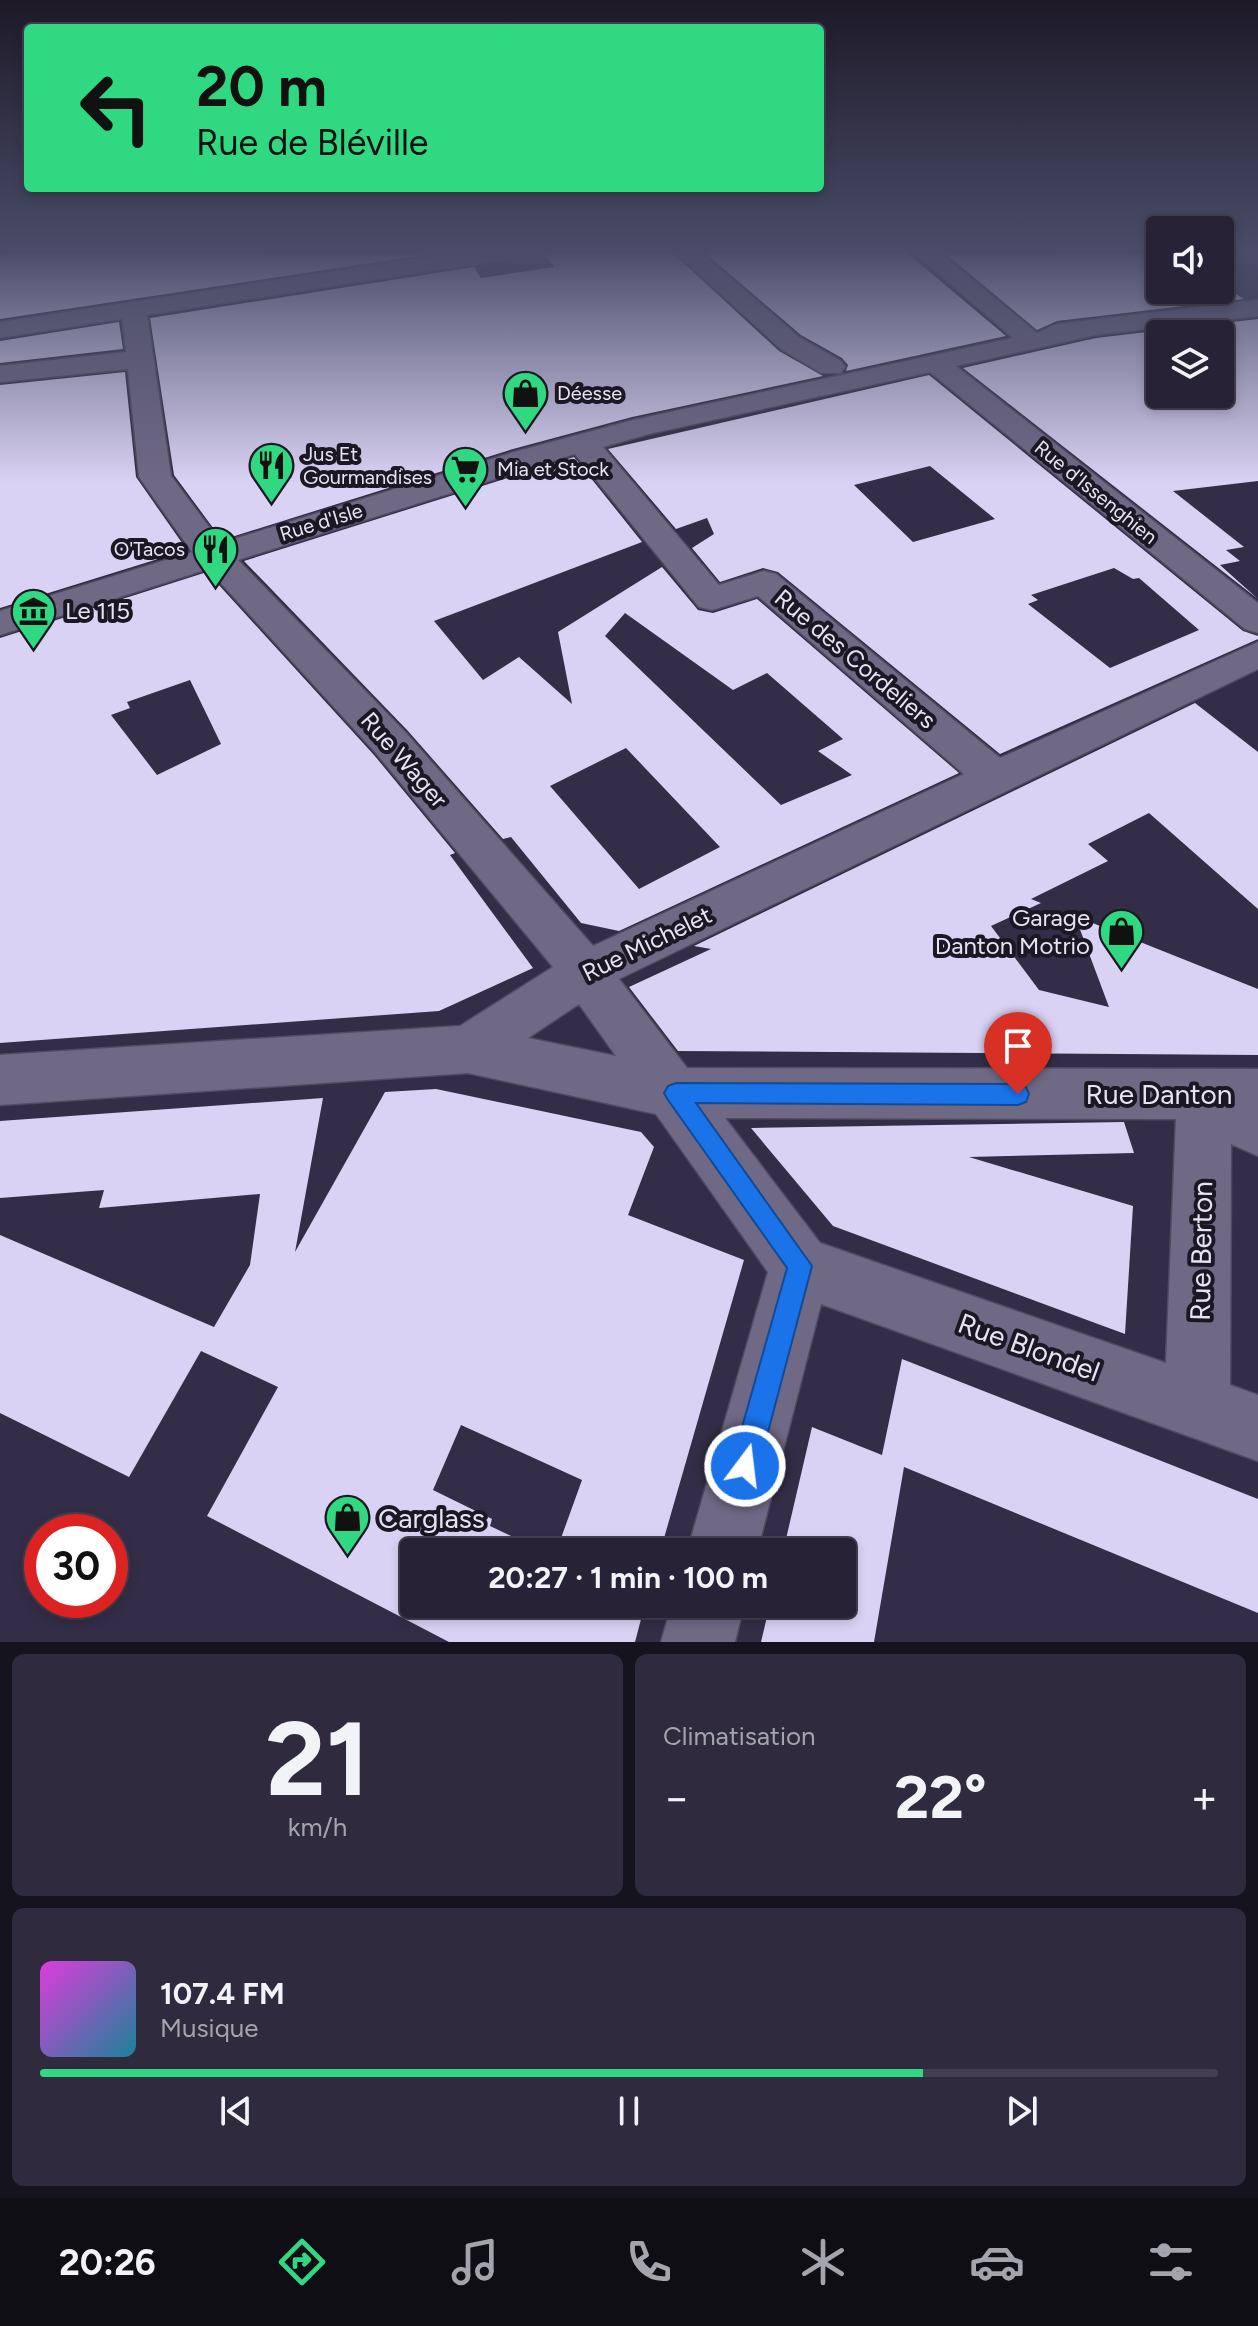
<!DOCTYPE html>
<html lang="fr">
<head>
<meta charset="utf-8">
<style>
  body { margin:0; font-family:Figtree,sans-serif; background:#2f2a3d; color:#f1f3f6; height:100vh; display:flex; flex-direction:column; font-size:30px; white-space:nowrap }
  * { box-sizing:border-box; margin:0 }
  p { font-size:26px; color:#a4a4ad }
  .icon { flex:none; width:44px; height:44px; fill:none; stroke:currentColor; stroke-width:2; stroke-linecap:round; stroke-linejoin:round }
  .map { position:relative; height:1642px; overflow:hidden }
  .side { display:flex; flex-direction:column; gap:12px; padding:12px; background:#15131d; flex:1 }
  .side>* { flex:none }
  .top-card { position:absolute; left:24px; top:24px; width:800px; height:168px; border-radius:8px; box-shadow:0 4px 12px #0003,0 0 0 2px #433f50; background:#31d882; color:#111; overflow:hidden }
  .controls { position:absolute; left:1146px; top:216px; display:grid; gap:16px }
  .controls a { display:grid; place-items:center; width:88px; height:88px; border-radius:8px; background:#272235; box-shadow:0 4px 12px #0003,0 0 0 2px #433f50; font-size:40px }
  .speed { position:absolute; left:24px; top:1514px; display:flex; gap:16px; font-size:40px; font-weight:700; text-align:center }
  .speed>* { display:grid; place-content:center; width:104px; height:104px; border-radius:50%; background:#272235; box-shadow:0 4px 12px #0003,0 0 0 2px #433f50; line-height:1 }
  .speed .limit { border:12px solid #d22; background:#fff; color:#111 }
  .pin { position:absolute; display:grid; place-items:center; width:68px; height:68px; color:#fff; margin:-82px -34px; border-radius:50% 50% 50% 0; rotate:-45deg; box-shadow:0 0 8px #0007 }
  .pin .icon { rotate:45deg }
  .me { position:absolute; width:88px; margin:-44px; rotate:15deg; stroke-linejoin:round; filter:drop-shadow(0 0 6px #0008) }
  .turn { display:flex; align-items:center; gap:28px; height:168px; padding:0 40px; font-size:36px }
  .turn .icon { width:104px; height:104px; stroke-width:2.5 }
  .turn b { display:block; font-size:56px; line-height:68px }
  .big { font-size:60px; font-weight:700; line-height:1.1 }
  .side .tile { flex:1; display:flex; flex-direction:column; justify-content:center; gap:12px; min-width:0; padding:0 28px; border-radius:12px; background:#2f2a3d }
  .side .dial { align-items:center; gap:0 }
  .dial b { font-size:104px; line-height:1 }
  .song { display:flex; align-items:center; gap:24px }
  .cover { width:96px; height:96px; border-radius:12px; background:linear-gradient(135deg,hsl(300 70% 55%),hsl(190 70% 35%)) }
  .played { height:8px; border-radius:4px; background:linear-gradient(90deg,#31d882 75%,#433f50 75%) }
  .keys { display:flex; justify-content:space-around; direction:ltr }
  .heat { display:flex; justify-content:space-between; align-items:center; font-size:44px; direction:ltr }
  .side .tiles { flex:1; display:grid; gap:12px; grid-template-columns:1fr 1fr }
  .tile:last-child { grid-column:span 2 }
  .trip { position:absolute; left:400px; top:1538px; width:456px; height:80px; border-radius:8px; background:#272235; box-shadow:0 4px 12px #0003,0 0 0 2px #433f50; font-weight:700; line-height:80px; text-align:center }
  .tabs { display:flex; height:128px; justify-content:space-around; align-items:center; background:#100e15; color:#a4a4ad }
  .tabs .icon { width:56px; height:56px }
  .tabs .current { color:#31d882 }
  .tabs b { font-size:36px; color:#f1f3f6 }
  .map>svg:first-child { display:block }
  .building { fill:#dad2f4; fill-rule:evenodd }
  .lines { fill:none; stroke-linecap:round; stroke-linejoin:round }
  .minor-casing { stroke:#514b61; stroke-width:3 }
  .minor { fill:#706986; fill-rule:evenodd }
  .route { fill:#1a73e8; stroke:#114b97; stroke-width:2 }
  .labels { text-anchor:middle; stroke-width:8; stroke-linejoin:round; paint-order:stroke }
  .far-poi-label { font-size:20px; fill:#e7e3f4; stroke:#1b1823; text-anchor:start }
  .far-street-label { font-size:20px; fill:#e7e3f4; stroke:#1b1823 }
  .poi-label { font-size:24px; fill:#e7e3f4; stroke:#1b1823; text-anchor:start }
  .street-label { font-size:24px; fill:#e7e3f4; stroke:#1b1823 }
  .near-street-label { font-size:28px; fill:#e7e3f4; stroke:#1b1823 }
  .near-poi-label { font-size:28px; fill:#e7e3f4; stroke:#1b1823; text-anchor:start }
</style>
</head>
<body>
<div class="map">
<svg width="1258" height="1642" viewBox="0 0 1258 1642">
  <rect width="100%" height="100%" fill="#342d47"/>
  <path class="building" d="M 544,253 L 673,253 L 779,351 L 823,376 L 632,417 L 513,449 L 222,540 L 174,475 L 150,318 L 474,267 L 481,278 L 554,267 Z
    M 705,253 L 907,253 L 1006,336 L 846,371 L 848,365 L 842,358 L 801,335 Z
    M 1160,253 L 1160,290 L 1220,290 L 1220,284 L 1244,299 L 1057,321 L 1037,330 L 946,254 Z
    M 0,254 L 21,253 L 431,254 L 0,319 Z
    M 1258,319 L 1258,481 L 1173,491 L 1244,547 L 1226,550 L 1240,561 L 1220,565 L 1258,599 L 963,368 L 1096,338 ZM 1160,334 L 1220,334 L 1220,394 L 1160,394 Z
    M 119,322 L 123,349 L 0,363 L 0,341 Z
    M 125,372 L 136,477 L 187,550 L 0,608 L 0,385 Z
    M 929,375 L 1243,631 L 1258,636 L 1258,639 L 1000,754 L 778,572 L 763,568 L 720,582 L 692,548 L 714,534 L 707,518 L 676,529 L 608,449 ZM 930,466 L 995,519 L 913,542 L 854,485 ZM 1114,568 L 1133,579 L 1139,578 L 1199,630 L 1110,668 L 1028,604 L 1038,600 L 1031,595 Z
    M 574,457 L 642,542 L 434,621 L 483,680 L 519,657 L 572,704 L 558,632 L 662,567 L 698,610 L 713,613 L 757,599 L 959,773 L 619,931 L 581,923 L 511,837 L 503,839 L 408,731 L 244,561 ZM 625,613 L 733,690 L 767,673 L 843,739 L 818,751 L 852,775 L 781,805 L 605,636 ZM 626,748 L 720,847 L 639,889 L 550,786 Z
    M 207,572 L 374,755 L 455,853 L 450,855 L 533,968 L 439,1011 L 0,1043 L 0,638 ZM 190,680 L 221,744 L 157,775 L 111,715 L 130,708 L 127,702 Z
    M 1195,703 L 1258,752 L 1258,909 L 1149,813 L 1088,844 L 1108,861 L 1031,899 L 1041,903 L 991,926 L 1039,990 L 1109,1007 L 1075,916 L 1258,989 L 1258,1055 L 678,1051 L 629,987 L 711,949 L 694,946 Z
    M 436,1089 L 641,1132 L 654,1147 L 628,1215 L 744,1260 L 660,1552 L 556,1552 L 582,1480 L 461,1425 L 433,1490 L 492,1519 L 490,1526 L 545,1552 L 414,1552 L 414,1604 L 645,1604 L 635,1642 L 449,1642 L 207,1516 L 278,1387 L 201,1351 L 129,1477 L 0,1413 L 0,1235 L 214,1327 L 250,1265 L 260,1194 L 99,1208 L 104,1190 L 0,1198 L 0,1121 L 323,1098 L 295,1252 L 385,1092 Z
    M 1124,1122 L 1134,1153 L 969,1157 L 1133,1206 L 1125,1334 L 833,1226 L 751,1128 Z
    M 902,1359 L 1258,1499 L 1258,1613 L 904,1467 L 874,1642 L 761,1642 L 770,1604 L 842,1604 L 842,1552 L 783,1552 L 812,1427 L 882,1455 Z"/>
  <g class="lines">
    <defs>
      <path id="minor" d="M 455,253 L 512,253 L 508,258 L 500,260 L 147,315 L 171,476 L 221,543 L 514,452 L 633,420 L 1013,338 L 915,253 L 940,253 L 1037,333 L 1057,324 L 1258,300 L 1258,316 L 1096,335 L 956,366 L 1258,603 L 1258,633 L 1245,629 L 930,372 L 649,434 L 603,447 L 719,585 L 764,571 L 776,574 L 1000,758 L 1258,642 L 1258,669 L 619,979 L 687,1068 L 1258,1069 L 1258,1156 L 1231,1144 L 1230,1385 L 1258,1395 L 1258,1461 L 821,1304 L 757,1552 L 687,1552 L 768,1272 L 656,1114 L 468,1073 L 0,1105 L 0,1055 L 460,1026 L 553,967 L 376,753 L 208,569 L 0,635 L 0,611 L 192,552 L 139,477 L 128,369 L 0,382 L 0,366 L 126,352 L 122,319 L 0,338 L 0,322 ZM 575,454 L 699,607 L 712,610 L 758,596 L 964,774 L 593,946 L 406,733 L 238,560 ZM 579,1004 L 616,1056 L 528,1038 ZM 725,1118 L 1176,1119 L 1166,1363 L 820,1243 Z
        M 676,253 L 701,253 L 799,337 L 841,361 L 845,367 L 841,373 L 821,373 L 781,349 Z
        M 672,1604 L 744,1604 L 735,1642 L 661,1642 Z"/>
    </defs>
    <use href="#minor" class="minor-casing"/>
    <use href="#minor" class="minor"/>
  </g>
  <linearGradient id="sky" x2="0" y2="1"><stop stop-color="#1d1927"/><stop offset="0.52" stop-color="#4a4c69"/><stop offset="1" stop-color="#4a4c69" stop-opacity="0"/></linearGradient>
  <rect width="1258" height="483" fill="url(#sky)"/>
  <path class="route" d="M 676,1083 L 1018,1084 L 1026,1087 L 1029,1094 L 1026,1102 L 1018,1105 L 696,1103 L 812,1266 L 759,1466 L 755,1476 L 745,1480 L 735,1476 L 731,1466 L 787,1268 L 668,1100 L 664,1093 L 668,1086 Z"/>
  <defs>
    <symbol id="shop-pin" viewBox="-11 -11 22 30"><path d="M0 17L-7.5 6A9.5 9.5 0 1 1 7.5 6Z" fill="#31d882" stroke="#1b1823"/><path d="M-5-2.5h2.3a2.7 3.5 0 0 1 5.4 0H5L5.5 6h-11ZM-1.5-2.5h3a1.5 2.3 0 0 0-3 0Z" fill="#111"/></symbol>
    <symbol id="restaurant-pin" viewBox="-11 -11 22 30"><path d="M0 17L-7.5 6A9.5 9.5 0 1 1 7.5 6Z" fill="#31d882" stroke="#1b1823"/><path d="M-5-6h1v4h1v-4h1v4h1v-4h1v5L-1.5 .5V6h-2V.5L-5-1ZM5-6V6H3V1.5H1.5Q1.5-4 5-6Z" fill="#111"/></symbol>
    <symbol id="supermarket-pin" viewBox="-11 -11 22 30"><path d="M0 17L-7.5 6A9.5 9.5 0 1 1 7.5 6Z" fill="#31d882" stroke="#1b1823"/><path d="M-6-5.5h2.5l.6 2H6L4.5 2H-2.5L-4.4-4H-6ZM-1.5 3.2a1.3 1.3 0 1 0 .1 0ZM3 3.2a1.3 1.3 0 1 0 .1 0Z" fill="#111"/></symbol>
    <symbol id="museum-pin" viewBox="-11 -11 22 30"><path d="M0 17L-7.5 6A9.5 9.5 0 1 1 7.5 6Z" fill="#31d882" stroke="#1b1823"/><path d="M0-6L6-3V-2H-6V-3ZM-5-1h2V3h-2ZM-1-1h2V3h-2ZM3-1h2V3H3ZM-6 4H6V6H-6Z" fill="#111"/></symbol>
  </defs>
  <g fill-rule="evenodd">
    <use href="#shop-pin" x="500" y="368" width="51" height="69"/>
    <use href="#restaurant-pin" x="246" y="440" width="51" height="69"/>
    <use href="#supermarket-pin" x="440" y="444" width="51" height="69"/>
    <use href="#restaurant-pin" x="190" y="524" width="51" height="69"/>
    <use href="#museum-pin" x="8" y="586" width="51" height="69"/>
    <use href="#shop-pin" x="1096" y="906" width="51" height="69"/>
    <use href="#shop-pin" x="322" y="1492" width="51" height="69"/>
  </g>
  <g class="labels">
    <g class="far-poi-label">
      <text x="557" y="400">Déesse</text>
      <text x="303" y="461">Jus Et<tspan x="303" dy="23">Gourmandises</tspan></text>
      <text x="497" y="476">Mia et Stock</text>
      <text x="185" y="556" text-anchor="end">O'Tacos</text>
    </g>
    <g class="far-street-label">
      <text transform="translate(1096 492) rotate(39)" y="7">Rue d'Issenghien</text>
      <text transform="translate(321 522) rotate(-17)" y="7">Rue d'Isle</text>
    </g>
    <g class="poi-label">
      <text x="65" y="619">Le 115</text>
      <text x="1090" y="926" text-anchor="end">Garage<tspan x="1090" dy="28">Danton Motrio</tspan></text>
    </g>
    <g class="street-label">
      <text transform="translate(855 659) rotate(40)" y="8">Rue des Cordeliers</text>
      <text transform="translate(404 760) rotate(49)" y="8">Rue Wager</text>
      <text transform="translate(647 944) rotate(-26)" y="8">Rue Michelet</text>
    </g>
    <g class="near-street-label">
      <text x="1159" y="1104">Rue Danton</text>
      <text transform="translate(1201 1251) rotate(-89)" y="10">Rue Berton</text>
      <text transform="translate(1029 1347) rotate(20)" y="10">Rue Blondel</text>
    </g>
    <g class="near-poi-label">
      <text x="378" y="1528">Carglass</text>
    </g>
  </g>
</svg>
<div class="controls">
<a><svg class="icon" aria-label="sound" viewBox="0 0 24 24"><path d="M4 9h4l5-4v14l-5-4H4zM17 9q2 3 0 6"/></svg></a>
<a><svg class="icon" aria-label="layers" viewBox="0 0 24 24"><path d="M12 4l9 5-9 5-9-5zM3 14l9 5 9-5"/></svg></a>
</div>
<div class="speed"><div class="limit">30</div></div>
<div class="pin" style="left:1018px;top:1094px;background:#d93025"><svg class="icon" aria-label="arrive" viewBox="0 0 24 24"><path d="M6 21V4h12l-3 4 3 4H6"/></svg></div>
<svg class="me" style="left:745px;top:1466px" viewBox="-20 -20 40 40"><circle r="17" fill="#1a73e8" stroke="#fff" stroke-width="3"/><path d="M0-11L8 9 0 5-8 9z" fill="#fff"/></svg>
<div class="trip">20:27 · 1 min · 100 m</div>
<div class="top-card">
<div class="turn"><svg class="icon" aria-label="left" viewBox="0 0 24 24"><path d="M17 20v-9H6M10 6l-5 5 5 5"/></svg><div><b>20 m</b>Rue de Bléville</div></div>
</div>
</div>
<section class="side">
<div class="tiles">
<div class="tile dial"><b>21</b><p>km/h</p></div>
<div class="tile"><p>Climatisation</p>
<div class="heat"><a>−</a><b class="big">22°</b><a>+</a></div>
</div>
<div class="tile">
<div class="song"><i class="cover"></i><div><b>107.4 FM</b><p>Musique</p></div></div>
<div class="played"></div>
<div class="keys"><svg class="icon" aria-label="previous" viewBox="0 0 24 24"><path d="M18 5L8 12l10 7zM5 5v14"/></svg><svg class="icon" aria-label="pause" viewBox="0 0 24 24"><path d="M8 5v14M16 5v14"/></svg><svg class="icon" aria-label="next" viewBox="0 0 24 24"><path d="M6 5l10 7-10 7zM19 5v14"/></svg></div>
</div>
</div>
</section>
<nav class="tabs">
<b>20:26</b>
<svg class="icon current" aria-label="directions" viewBox="0 0 24 24"><path d="M12 3l9 9-9 9-9-9zM9 14v-3h6M13 9l2 2-2 2"/></svg>
<svg class="icon" aria-label="music" viewBox="0 0 24 24"><path d="M9 18V5l10-2v13"/><circle cx="6" cy="18" r="3"/><circle cx="16" cy="16" r="3"/></svg>
<svg class="icon" aria-label="phone" viewBox="0 0 24 24"><path d="M5 4h4l2 5-3 2q2 4 5 5l2-3 5 2v4C11 20 4 13 5 4z"/></svg>
<svg class="icon" aria-label="climate" viewBox="0 0 24 24"><path d="M12 3v18M4 7l16 10M4 17L20 7"/></svg>
<svg class="icon" aria-label="car" viewBox="0 0 24 24"><path d="M5 17H2v-5l4-1 3-4h7l3 4 3 1v5h-3M9 17h6M6 11h13"/><circle cx="7" cy="17" r="2"/><circle cx="17" cy="17" r="2"/></svg>
<svg class="icon" aria-label="filters" viewBox="0 0 24 24"><path d="M4 7h16M4 17h16"/><circle cx="9" cy="7" r="2"/><circle cx="15" cy="17" r="2"/></svg>
</nav>
</body>
</html>
